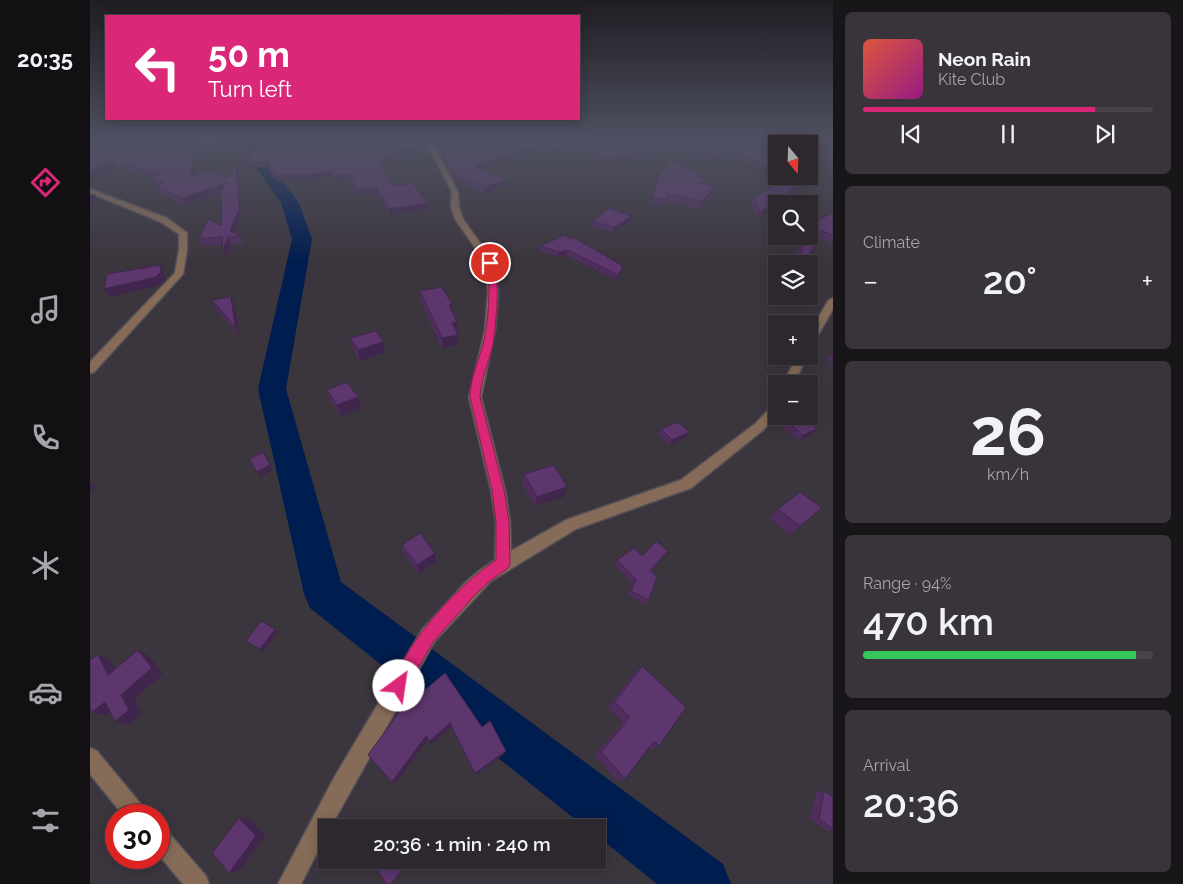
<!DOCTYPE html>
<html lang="en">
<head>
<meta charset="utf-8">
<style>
  body { margin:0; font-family:Raleway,sans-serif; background:#38343a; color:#f1f3f6; height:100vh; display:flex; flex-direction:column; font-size:19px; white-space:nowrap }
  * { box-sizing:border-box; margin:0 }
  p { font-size:16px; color:#a6a6aa }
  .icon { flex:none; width:28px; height:28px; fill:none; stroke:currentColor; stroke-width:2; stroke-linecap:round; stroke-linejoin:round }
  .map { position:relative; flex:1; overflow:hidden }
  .sheet { display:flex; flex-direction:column; gap:12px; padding:12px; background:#181619; width:350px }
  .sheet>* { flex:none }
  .guide { position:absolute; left:15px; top:15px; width:475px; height:105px; border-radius:0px; box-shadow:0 2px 12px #0003,0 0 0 1px #48444a; background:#db2777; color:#fff; overflow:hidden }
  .needle { width:32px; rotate:161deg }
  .fabs { position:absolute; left:678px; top:135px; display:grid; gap:10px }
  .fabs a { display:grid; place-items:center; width:50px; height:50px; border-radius:0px; background:#2c282e; box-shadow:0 2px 12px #0003,0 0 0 1px #48444a; font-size:25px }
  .speed { position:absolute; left:15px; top:804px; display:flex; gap:10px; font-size:25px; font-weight:700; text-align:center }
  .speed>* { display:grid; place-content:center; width:65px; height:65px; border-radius:50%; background:#2c282e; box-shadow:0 2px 12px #0003,0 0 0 1px #48444a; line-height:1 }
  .speed .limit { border:8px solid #d22; background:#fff; color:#111 }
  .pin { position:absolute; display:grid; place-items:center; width:42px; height:42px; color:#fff; margin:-21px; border:2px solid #fff; border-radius:50%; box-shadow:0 1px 5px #0007 }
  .me { position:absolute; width:55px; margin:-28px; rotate:31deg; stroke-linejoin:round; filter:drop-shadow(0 0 4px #0008) }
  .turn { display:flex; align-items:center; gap:18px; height:105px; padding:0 20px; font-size:22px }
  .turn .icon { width:65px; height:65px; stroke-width:2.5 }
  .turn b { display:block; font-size:35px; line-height:42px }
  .big { font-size:38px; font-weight:600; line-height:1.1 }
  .sheet .card { flex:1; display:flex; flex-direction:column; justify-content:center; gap:8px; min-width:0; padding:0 18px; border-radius:8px; background:#38343a }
  .sheet .dial { align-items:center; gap:0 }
  .dial b { font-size:65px; line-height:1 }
  .song { display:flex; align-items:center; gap:15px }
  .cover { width:60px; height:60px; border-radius:8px; background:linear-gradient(135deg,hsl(10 70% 55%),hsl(310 70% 35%)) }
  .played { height:5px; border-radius:2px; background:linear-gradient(90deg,#db2777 80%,#48444a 80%) }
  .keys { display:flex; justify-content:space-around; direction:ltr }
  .heat { display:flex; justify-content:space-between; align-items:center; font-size:28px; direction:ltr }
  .charge { height:8px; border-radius:4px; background:linear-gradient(90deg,#34c759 94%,#48444a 0) }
  .trip { position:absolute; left:228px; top:819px; width:288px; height:50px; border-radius:0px; background:#2c282e; box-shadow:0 2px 12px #0003,0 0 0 1px #48444a; font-weight:600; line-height:50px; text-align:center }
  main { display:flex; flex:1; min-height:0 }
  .tabs { display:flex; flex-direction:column; width:90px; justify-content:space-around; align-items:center; background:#121012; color:#a6a6aa }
  .tabs .icon { width:35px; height:35px }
  .tabs .current { color:#db2777 }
  .tabs b { font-size:22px; color:#f1f3f6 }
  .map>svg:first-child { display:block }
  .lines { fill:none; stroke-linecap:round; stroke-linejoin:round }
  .river { fill:#001d4f; fill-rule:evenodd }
  .minor-casing { stroke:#565158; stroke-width:3 }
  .minor { fill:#866c58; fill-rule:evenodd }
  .wall { fill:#4f2e5e }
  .shaded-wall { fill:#40264c }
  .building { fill:#5c366d; stroke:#40264c }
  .route { fill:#db2777; stroke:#8e194d }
</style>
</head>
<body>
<main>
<nav class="tabs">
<b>20:35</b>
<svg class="icon current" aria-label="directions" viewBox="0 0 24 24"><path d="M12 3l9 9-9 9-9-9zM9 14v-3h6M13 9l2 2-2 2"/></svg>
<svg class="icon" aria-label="music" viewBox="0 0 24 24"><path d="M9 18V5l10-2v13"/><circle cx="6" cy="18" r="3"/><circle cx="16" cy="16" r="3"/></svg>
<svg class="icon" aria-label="phone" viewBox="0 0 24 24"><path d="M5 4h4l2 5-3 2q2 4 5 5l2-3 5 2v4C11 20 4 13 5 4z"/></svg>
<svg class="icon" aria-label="climate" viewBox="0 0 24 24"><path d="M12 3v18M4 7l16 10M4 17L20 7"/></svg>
<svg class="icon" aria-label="car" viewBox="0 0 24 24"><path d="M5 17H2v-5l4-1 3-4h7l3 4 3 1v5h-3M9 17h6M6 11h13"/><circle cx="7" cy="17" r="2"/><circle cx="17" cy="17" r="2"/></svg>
<svg class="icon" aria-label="filters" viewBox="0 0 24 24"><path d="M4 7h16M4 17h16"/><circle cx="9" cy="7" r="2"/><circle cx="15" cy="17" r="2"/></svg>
</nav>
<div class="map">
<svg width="743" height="884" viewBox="0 0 743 884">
  <rect width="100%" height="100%" fill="#3b353d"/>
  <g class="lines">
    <path class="river" d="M 156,140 L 170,140 L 180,165 L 209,203 L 222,239 L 196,389 L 251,582 L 633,864 L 641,884 L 567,884 L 506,835 L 506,828 L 496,828 L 220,608 L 214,594 L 168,389 L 202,239 L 191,203 L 165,166 Z"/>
    <defs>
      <path id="minor" d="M 129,140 L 150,140 L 0,153 L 0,149 Z
        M 329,140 L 335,140 L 346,150 L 368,192 L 369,207 L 373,219 L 404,263 L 408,293 L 405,330 L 391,397 L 415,490 L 420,522 L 421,551 L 476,520 L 591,480 L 665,424 L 682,406 L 686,405 L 686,416 L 673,430 L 601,488 L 486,529 L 401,581 L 344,642 L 240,828 L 236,828 L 236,835 L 211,884 L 188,884 L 244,778 L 332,630 L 374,584 L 389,571 L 405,560 L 406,522 L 401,490 L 379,397 L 395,330 L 398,293 L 396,263 L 365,219 L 361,207 L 362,192 L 341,151 Z
        M 0,189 L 77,218 L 97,233 L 97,250 L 93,274 L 4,372 L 0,373 L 0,362 L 85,273 L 89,250 L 89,234 L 71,222 L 0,193 Z
        M 743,298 L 743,309 L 723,344 L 719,345 L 719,334 L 738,301 Z
        M 707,356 L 717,356 L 704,384 L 693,384 Z
        M 0,748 L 7,751 L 54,808 L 58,815 L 33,815 L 0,774 Z
        M 69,828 L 77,831 L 116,876 L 119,884 L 93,884 L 69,855 Z"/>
    </defs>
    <use href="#minor" class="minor-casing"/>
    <use href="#minor" class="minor"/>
  </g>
  <path class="wall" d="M 61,140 L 78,140 L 78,142 L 106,140 L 108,146 L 104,176 L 138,178 L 146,162 L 148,168 L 151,216 L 145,233 L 151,236 L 153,244 L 141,244 L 136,257 L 133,245 L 113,246 L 109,239 L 132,226 L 131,192 L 95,205 L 69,193 L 66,187 L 62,185 L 59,178 L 63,177 L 26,167 L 0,148 L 55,149 L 62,143 Z
    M 158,140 L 261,140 L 336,144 L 337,150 L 324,151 L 291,165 L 304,186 L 337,209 L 300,215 L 288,193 L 268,196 L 260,180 L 244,182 L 242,177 L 205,182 L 205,179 L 186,182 L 185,177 L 182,178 L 180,166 L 162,168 L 160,163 L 178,142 L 159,144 Z
    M 337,140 L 542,140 L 560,156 L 516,164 L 490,149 L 457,154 L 451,149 L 392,169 L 417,186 L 395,193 L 368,181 L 358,169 L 348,149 Z
    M 561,140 L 618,140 L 686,150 L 686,176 L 707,176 L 712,185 L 667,217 L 661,204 L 664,199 L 692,179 L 683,177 L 640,153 L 626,159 Z
    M 569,175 L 611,176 L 610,178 L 613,184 L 623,193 L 609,209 L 576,200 L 574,206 L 560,203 Z
    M 743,213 L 743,241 L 742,242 L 728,239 L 713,264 L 707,264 L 708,236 L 719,236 Z
    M 541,221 L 523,232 L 501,227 L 502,222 Z
    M 482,239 L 531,271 L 526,280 L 476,255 L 468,257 L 450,251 L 450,246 Z
    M 330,291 L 362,304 L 363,313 L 367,322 L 368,345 L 352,348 L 331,302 Z
    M 141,297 L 145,305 L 149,335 L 126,309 L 122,300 Z
    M 260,338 L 293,342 L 295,352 L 270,361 L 263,349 Z
    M 743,352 L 743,364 L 737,360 Z
    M 237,390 L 268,397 L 270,408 L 251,416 L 240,400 Z
    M 696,421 L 722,434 L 709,440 L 692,427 Z
    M 571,429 L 596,437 L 580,445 L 569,435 Z
    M 434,474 L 477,487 L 474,497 L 445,506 L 432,484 Z
    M 688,509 L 721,518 L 699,535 L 679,518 Z
    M 312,545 L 345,553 L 346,562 L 328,574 L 314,554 Z
    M 578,551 L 561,571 L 559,600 L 555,604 L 538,595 L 543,584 L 524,564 L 527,560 L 552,556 Z
    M 552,666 L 569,746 L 561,749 L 559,747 L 535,779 L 527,781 L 505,755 L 533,722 L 518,707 L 545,672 Z
    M 310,711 L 392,727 L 414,754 L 385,775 L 361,727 L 341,744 L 338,739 L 305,784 Z
    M 734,791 L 743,797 L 743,830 L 736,830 L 720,819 L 726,792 Z"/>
  <path class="shaded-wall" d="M 0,140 L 31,140 L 33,145 L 0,147 Z
    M 61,140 L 78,140 L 78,142 L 62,143 Z
    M 106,140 L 108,146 L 103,185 L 100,178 Z
    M 158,140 L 193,140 L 194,141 L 159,144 Z
    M 336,144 L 337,150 L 324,151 L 289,166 L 288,161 L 324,146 Z
    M 452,144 L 451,149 L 385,171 L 385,166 Z
    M 490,144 L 490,149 L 457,154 L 458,148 Z
    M 641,149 L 640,153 L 626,159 L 628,155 Z
    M 562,150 L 560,156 L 516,164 L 517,159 Z
    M 23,161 L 26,167 L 0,179 L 0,170 Z
    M 178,161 L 180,166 L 162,168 L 160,163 Z
    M 146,162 L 148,168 L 151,216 L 144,236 L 140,231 Z
    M 730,164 L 727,168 L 719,171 L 719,168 Z
    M 183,172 L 203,174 L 205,179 L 186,182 L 185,177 L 182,178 L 181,173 Z
    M 241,172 L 242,177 L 205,182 L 204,176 Z
    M 259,174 L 260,180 L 244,182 L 243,176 Z
    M 417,180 L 417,186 L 395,193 L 395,187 Z
    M 715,180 L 712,185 L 667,217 L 670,213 Z
    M 136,183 L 138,190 L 95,205 L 92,198 Z
    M 626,186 L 623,193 L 609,209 L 611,202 Z
    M 287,187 L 288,193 L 268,196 L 267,190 Z
    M 4,194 L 8,201 L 0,204 L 0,195 Z
    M 337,203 L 337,209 L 300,215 L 299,209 Z
    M 542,216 L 541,221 L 523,232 L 525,227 Z
    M 138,237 L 141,244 L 136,257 L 133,250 Z
    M 477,250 L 476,255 L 468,257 L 469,252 Z
    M 70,265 L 74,273 L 76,280 L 70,285 L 20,297 L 14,289 Z
    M 533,266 L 531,271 L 526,280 L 528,275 Z
    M 141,297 L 145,305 L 149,335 L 145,327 Z
    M 362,304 L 363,315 L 359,305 Z
    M 367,322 L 368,333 L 362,323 Z
    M 368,335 L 368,345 L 352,348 L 352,338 Z
    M 293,342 L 295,352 L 270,361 L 268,350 Z
    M 268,397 L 270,408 L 251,416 L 247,405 Z
    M 727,429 L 722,434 L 709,440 L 713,435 Z
    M 599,432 L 596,437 L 580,445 L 582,440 Z
    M 180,465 L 183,470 L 170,477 L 167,472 Z
    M 0,482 L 6,487 L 0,491 Z
    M 477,487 L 474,497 L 445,506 L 447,497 Z
    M 345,553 L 346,562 L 328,574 L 327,565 Z
    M 185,629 L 188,632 L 173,652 L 170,649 Z
    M 48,650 L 59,656 L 73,674 L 44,699 L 52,714 L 38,725 L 25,721 L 31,695 Z
    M 8,655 L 21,661 L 31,680 L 18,675 Z
    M 15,702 L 29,706 L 16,716 L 2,712 Z
    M 360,723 L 361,727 L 341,744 L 340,741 Z
    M 336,736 L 338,739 L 305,784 L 302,782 Z
    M 416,751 L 414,754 L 385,775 L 385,773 Z
    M 149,818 L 159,818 L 175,836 L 150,870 L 139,873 Z"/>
  <path class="building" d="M 100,140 L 105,140 L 100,178 L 116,171 L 138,178 L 146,162 L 149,209 L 140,231 L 151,236 L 138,237 L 133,250 L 132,237 L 109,239 L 118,219 L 132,226 L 131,192 L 136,183 L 92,198 L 66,186 L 73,183 L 59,178 L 73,174 L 23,161 L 0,170 L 0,148 L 44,144 L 55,149 L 57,143 Z
    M 184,140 L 261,140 L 272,141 L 331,140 L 336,144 L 324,146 L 288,161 L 304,186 L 323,183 L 337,203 L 299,209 L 287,187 L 267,190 L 259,174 L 243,176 L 241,172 L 204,176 L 203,174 L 184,176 L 183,172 L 181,173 L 178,161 L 160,163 L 159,152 Z
    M 342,140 L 542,140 L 562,150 L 517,159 L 490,144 L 458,148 L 452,144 L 385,166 L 417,180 L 395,187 L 368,175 L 358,164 L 347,144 Z
    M 576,140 L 616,140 L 686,150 L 686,173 L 641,149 L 628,155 Z
    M 719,160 L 730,164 L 719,168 Z
    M 582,161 L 611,176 L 608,177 L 615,179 L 609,183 L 626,186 L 611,202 L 578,194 L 576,199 L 562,197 L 569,175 Z
    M 697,176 L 706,176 L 715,180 L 670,213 L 664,199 Z
    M 519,208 L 542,216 L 525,227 L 502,222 Z
    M 743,213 L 743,235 L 731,231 L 731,235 L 713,264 L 711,264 L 712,236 L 719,236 L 719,224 Z
    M 475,235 L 482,239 L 483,237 L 533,266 L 528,275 L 477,250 L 469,252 L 450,246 Z
    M 70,265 L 71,272 L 66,277 L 14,289 L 17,274 Z
    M 352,287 L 362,304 L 359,305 L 367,322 L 362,323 L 368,335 L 352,338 L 330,291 Z
    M 141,297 L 145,327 L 122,300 Z
    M 286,331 L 293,342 L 268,350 L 260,338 Z
    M 257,382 L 268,397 L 247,405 L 237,390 Z
    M 707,416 L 710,416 L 727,429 L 713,435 L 696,421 Z
    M 588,422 L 599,432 L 582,440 L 571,429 Z
    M 173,452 L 180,465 L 167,472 L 159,459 Z
    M 464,465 L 477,487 L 447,497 L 434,474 Z
    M 710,492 L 732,508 L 710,526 L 688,509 Z
    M 330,533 L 345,553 L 327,565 L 312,545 Z
    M 566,541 L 578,551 L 560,570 L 567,577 L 559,600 L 541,591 L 546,580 L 527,560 L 544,548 L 552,556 Z
    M 171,621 L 185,629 L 170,649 L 156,641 Z
    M 48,650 L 62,668 L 31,695 L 39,710 L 25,721 L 15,702 L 2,712 L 0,708 L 0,660 L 8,655 L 18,675 Z
    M 552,666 L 596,707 L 569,746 L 564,741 L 535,779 L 511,752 L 540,717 L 525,702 Z
    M 355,673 L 392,727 L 400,721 L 416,751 L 385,773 L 360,723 L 340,741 L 336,736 L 302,782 L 278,755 L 310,711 Z
    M 734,791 L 743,797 L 743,829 L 729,819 Z
    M 149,818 L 166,836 L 139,873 L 122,853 Z
    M 285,860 L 320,860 L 301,884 L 296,884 L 283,862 Z"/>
  <linearGradient id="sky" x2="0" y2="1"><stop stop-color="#201d22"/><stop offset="0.53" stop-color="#4f5162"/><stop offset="1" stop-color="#4f5162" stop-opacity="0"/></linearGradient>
  <rect width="743" height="263" fill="url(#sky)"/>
  <path class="route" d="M 400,261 C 413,267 405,330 403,344 C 399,362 391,378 390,397 L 414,490 L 419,522 L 420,564 L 418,568 L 400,581 L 385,595 L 343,642 L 315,691 L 309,694 L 303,691 L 301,686 C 320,638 364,589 406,560 L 406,522 L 402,490 L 380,397 C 380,380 387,365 392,348 C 398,330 402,281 396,263 Z"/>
</svg>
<div class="fabs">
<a><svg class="needle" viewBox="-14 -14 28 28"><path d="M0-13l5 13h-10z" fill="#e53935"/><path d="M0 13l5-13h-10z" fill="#a6a6aa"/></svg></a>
<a><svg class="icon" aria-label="search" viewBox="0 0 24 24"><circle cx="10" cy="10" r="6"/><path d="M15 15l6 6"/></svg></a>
<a><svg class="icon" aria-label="layers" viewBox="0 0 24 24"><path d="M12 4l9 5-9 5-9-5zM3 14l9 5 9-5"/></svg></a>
<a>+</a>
<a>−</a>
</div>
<div class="speed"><div class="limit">30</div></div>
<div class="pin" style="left:400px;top:263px;background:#d93025"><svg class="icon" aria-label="arrive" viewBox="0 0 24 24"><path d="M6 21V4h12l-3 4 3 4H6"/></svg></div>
<svg class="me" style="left:309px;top:686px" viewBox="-20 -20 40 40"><circle r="19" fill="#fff"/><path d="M0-13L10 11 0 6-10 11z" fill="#db2777"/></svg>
<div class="trip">20:36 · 1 min · 240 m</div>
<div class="guide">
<div class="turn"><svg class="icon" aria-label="left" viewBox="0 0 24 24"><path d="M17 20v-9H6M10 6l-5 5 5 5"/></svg><div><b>50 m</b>Turn left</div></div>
</div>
</div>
<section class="sheet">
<div class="card">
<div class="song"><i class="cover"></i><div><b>Neon Rain</b><p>Kite Club</p></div></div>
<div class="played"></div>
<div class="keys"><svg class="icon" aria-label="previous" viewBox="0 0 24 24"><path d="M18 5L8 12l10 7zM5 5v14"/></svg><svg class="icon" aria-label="pause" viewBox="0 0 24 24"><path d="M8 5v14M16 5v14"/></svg><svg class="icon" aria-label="next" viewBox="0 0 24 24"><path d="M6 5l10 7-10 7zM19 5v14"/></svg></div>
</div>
<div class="card"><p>Climate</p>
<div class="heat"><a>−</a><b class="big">20°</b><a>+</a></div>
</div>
<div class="card dial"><b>26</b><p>km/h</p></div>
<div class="card"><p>Range · 94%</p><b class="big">470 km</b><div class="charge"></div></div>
<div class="card"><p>Arrival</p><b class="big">20:36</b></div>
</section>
</main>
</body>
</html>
